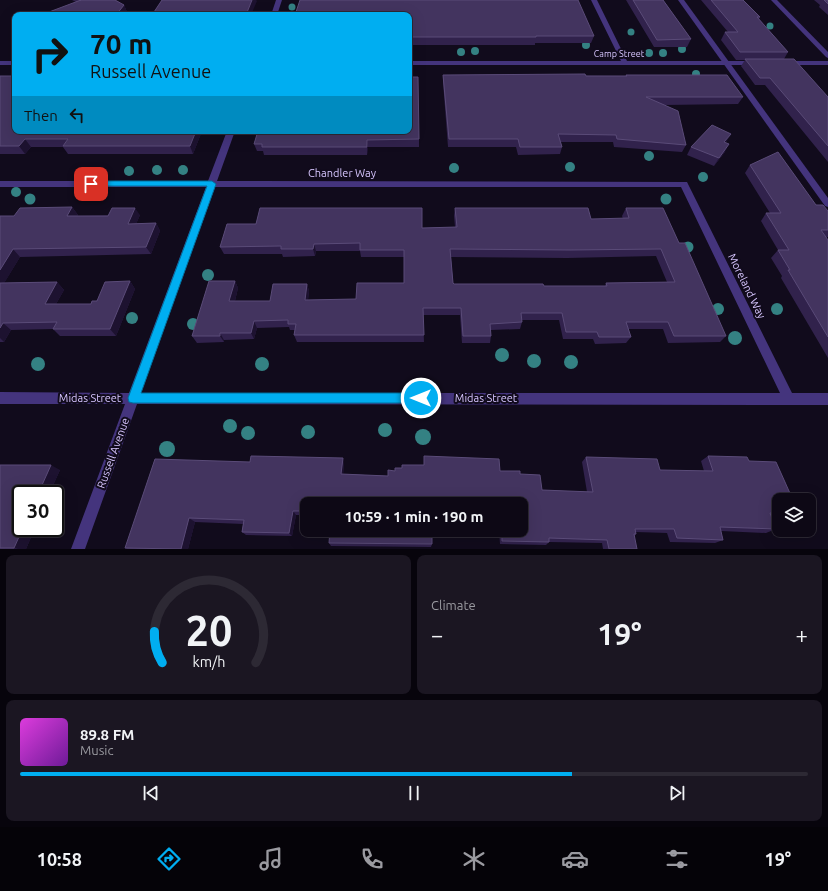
<!DOCTYPE html>
<html lang="en">
<head>
<meta charset="utf-8">
<style>
  body { margin:0; font-family:Ubuntu,sans-serif; background:#1b1622; color:#f1f3f6; height:100vh; display:flex; flex-direction:column; font-size:15px; white-space:nowrap }
  * { box-sizing:border-box; margin:0 }
  p { font-size:13px; color:#9a9aa0 }
  .icon { flex:none; width:22px; height:22px; fill:none; stroke:currentColor; stroke-width:2; stroke-linecap:round; stroke-linejoin:round }
  .map { position:relative; height:549px; overflow:hidden }
  .panel { display:flex; flex-direction:column; gap:6px; padding:6px; background:#07040c; flex:1 }
  .panel>* { flex:none }
  .banner { position:absolute; left:12px; top:12px; width:400px; height:122px; border-radius:8px; box-shadow:0 4px 16px #0002,0 0 0 1px #2d2934; background:#00aef1; color:#111; overflow:hidden }
  .fabs { position:absolute; left:772px; top:493px; display:grid; gap:8px }
  .fabs a { display:grid; place-items:center; width:44px; height:44px; border-radius:8px; background:#0d0815; box-shadow:0 4px 16px #0002,0 0 0 1px #2d2934; font-size:20px }
  .speed { position:absolute; left:12px; top:485px; display:flex; gap:8px; font-size:20px; font-weight:700; text-align:center }
  .speed>* { display:grid; place-content:center; width:52px; height:52px; border-radius:50%; background:#0d0815; box-shadow:0 4px 16px #0002,0 0 0 1px #2d2934; line-height:1 }
  .speed .limit { border:2px solid #111; border-radius:6px; background:#fff; color:#111 }
  .pin { position:absolute; display:grid; place-items:center; width:34px; height:34px; color:#fff; margin:-17px; border-radius:8px; box-shadow:0 2px 6px #0006 }
  .me { position:absolute; width:44px; margin:-22px; rotate:270deg; stroke-linejoin:round; filter:drop-shadow(0 0 3px #0008) }
  .turn { display:flex; align-items:center; gap:14px; height:84px; padding:0 12px; font-size:18px }
  .turn .icon { width:52px; height:52px; stroke-width:2.5 }
  .turn b { display:block; font-size:28px; line-height:34px }
  .then { display:flex; align-items:center; height:38px; padding:0 12px; background:#0003; gap:8px; font-size:15px }
  .big { font-size:30px; font-weight:600; line-height:1.1 }
  .panel .card { flex:1; display:flex; flex-direction:column; justify-content:center; gap:6px; min-width:0; padding:0 14px; border-radius:8px; background:#1b1622 }
  .panel .dial { align-items:center; gap:0 }
  .dial svg { height:104px; overflow:visible; fill:none; stroke:#2d2934; stroke-width:7; stroke-linecap:round; text-anchor:middle }
  .dial text { fill:#f1f3f6; stroke:none }
  .song { display:flex; align-items:center; gap:12px }
  .cover { width:48px; height:48px; border-radius:6px; background:linear-gradient(135deg,hsl(300 70% 55%),hsl(280 70% 35%)) }
  .played { height:4px; border-radius:2px; background:linear-gradient(90deg,#00aef1 70%,#2d2934 70%) }
  .keys { display:flex; justify-content:space-around; direction:ltr }
  .heat { display:flex; justify-content:space-between; align-items:center; font-size:22px; direction:ltr }
  .panel .tiles { flex:1; display:grid; gap:6px; grid-template-columns:1fr 1fr }
  .card:last-child { grid-column:span 2 }
  .trip { position:absolute; left:300px; top:497px; width:228px; height:40px; border-radius:8px; background:#0d0815; box-shadow:0 4px 16px #0002,0 0 0 1px #2d2934; font-weight:600; line-height:40px; text-align:center }
  .tab-bar { display:flex; height:64px; justify-content:space-around; align-items:center; background:#050308; color:#9a9aa0 }
  .tab-bar .icon { width:28px; height:28px }
  .tab-bar .active { color:#00aef1 }
  .tab-bar b { font-size:18px; color:#f1f3f6 }
  .map>svg:first-child { display:block }
  .lines { fill:none; stroke-linecap:round; stroke-linejoin:round }
  .service { fill:#44347d; fill-rule:evenodd }
  .minor { fill:#44347d; fill-rule:evenodd }
  .tertiary { fill:#44347d; fill-rule:evenodd }
  .tree { fill:#348183 }
  .wall { fill:#31224c; fill-rule:evenodd }
  .shaded-wall { fill:#1d1230 }
  .building { fill:#43345f; stroke:#5a4b78; fill-rule:evenodd }
  .route { fill:#00aef1; stroke:#00719d }
  .labels { text-anchor:middle; stroke-width:4; stroke-linejoin:round; paint-order:stroke }
  .far-street-label { font-size:9px; fill:#d7c6ff; stroke:#110b1c }
  .street-label { font-size:11px; fill:#d7c6ff; stroke:#110b1c }
</style>
</head>
<body>
<div class="map">
<svg width="828" height="549" viewBox="0 0 828 549">
  <rect width="100%" height="100%" fill="#110b1c"/>
  <g class="lines">
    <path class="service" d="M 678,0 L 684,0 L 828,198 L 828,207 L 825,206 Z"/>
    <path class="minor" d="M 276,0 L 282,0 L 277,15 L 271,15 Z
      M 591,0 L 597,0 L 627,61 L 756,61 L 759,63 L 756,65 L 409,65 L 409,61 L 621,61 Z
      M 0,61 L 15,61 L 15,65 L 0,65 Z
      M 828,61 L 828,65 L 786,65 L 783,63 L 786,61 Z
      M 227,131 L 235,131 L 217,181 L 687,182 L 792,393 L 828,393 L 828,405 L 137,404 L 85,549 L 71,549 L 125,404 L 0,404 L 0,392 L 129,393 L 206,187 L 0,187 L 0,181 L 208,181 ZM 215,187 L 681,187 L 780,393 L 141,393 Z"/>
    <path class="tertiary" d="M 771,0 L 777,0 L 828,52 L 828,58 L 826,57 Z"/>
  </g>
  <g class="tree">
    <circle cx="292" cy="7" r="3.5"/>
    <circle cx="770" cy="26" r="3.5"/>
    <circle cx="631" cy="32" r="3.5"/>
    <circle cx="586" cy="45" r="4"/>
    <circle cx="682" cy="49" r="4"/>
    <circle cx="475" cy="51" r="4"/>
    <circle cx="461" cy="52" r="4"/>
    <circle cx="649" cy="53" r="4"/>
    <circle cx="663" cy="53" r="4"/>
    <circle cx="696" cy="74" r="4"/>
    <circle cx="649" cy="156" r="5"/>
    <circle cx="570" cy="167" r="5"/>
    <circle cx="454" cy="168" r="5"/>
    <circle cx="157" cy="170" r="5"/>
    <circle cx="183" cy="170" r="5"/>
    <circle cx="129" cy="171" r="5"/>
    <circle cx="703" cy="177" r="5"/>
    <circle cx="16" cy="192" r="5"/>
    <circle cx="30" cy="199" r="5.5"/>
    <circle cx="666" cy="199" r="5.5"/>
    <circle cx="688" cy="247" r="5.5"/>
    <circle cx="208" cy="275" r="6"/>
    <circle cx="718" cy="309" r="6"/>
    <circle cx="777" cy="309" r="6"/>
    <circle cx="132" cy="318" r="6"/>
    <circle cx="193" cy="324" r="6"/>
    <circle cx="735" cy="338" r="7"/>
    <circle cx="502" cy="355" r="7"/>
    <circle cx="534" cy="361" r="7"/>
    <circle cx="571" cy="362" r="7"/>
    <circle cx="38" cy="364" r="7"/>
    <circle cx="262" cy="364" r="7"/>
    <circle cx="230" cy="426" r="7"/>
    <circle cx="385" cy="430" r="7"/>
    <circle cx="308" cy="432" r="7"/>
    <circle cx="248" cy="433" r="7"/>
    <circle cx="423" cy="437" r="8"/>
    <circle cx="167" cy="449" r="8"/>
  </g>
  <path class="wall" d="M 72,0 L 115,0 L 124,5 L 127,12 L 76,2 Z
    M 626,0 L 663,0 L 691,39 L 687,47 L 654,47 Z
    M 701,0 L 743,0 L 760,17 L 759,19 L 788,52 L 784,59 L 828,97 L 828,162 L 765,85 L 755,85 L 741,66 L 745,60 L 736,60 L 721,40 L 725,32 L 728,32 Z
    M 814,0 L 828,0 L 828,15 L 819,7 L 820,5 Z
    M 409,15 L 594,36 L 591,43 L 535,43 L 535,45 L 409,45 Z
    M 15,33 L 15,40 L 12,36 Z
    M 443,75 L 625,76 L 626,75 L 743,97 L 738,104 L 664,105 L 686,145 L 682,152 L 614,147 L 613,142 L 561,142 L 562,147 L 560,154 L 518,155 L 516,147 L 448,147 L 443,82 Z
    M 0,76 L 15,131 L 202,131 L 193,154 L 68,154 L 63,147 L 31,147 L 25,154 L 0,154 Z
    M 258,131 L 419,139 L 419,147 L 368,147 L 367,155 L 264,155 L 263,151 L 257,151 L 254,144 Z
    M 727,141 L 725,143 L 725,152 L 714,166 L 687,155 L 691,147 Z
    M 750,165 L 816,205 L 828,211 L 828,237 L 826,237 L 828,240 L 828,358 L 781,278 L 782,276 L 771,258 L 778,250 L 761,221 L 766,213 L 770,213 L 745,173 Z
    M 72,207 L 78,215 L 77,216 L 140,215 L 136,224 L 156,223 L 160,231 L 151,254 L 20,257 L 4,283 L 57,282 L 64,290 L 56,304 L 91,304 L 130,281 L 135,289 L 116,336 L 60,336 L 53,329 L 11,330 L 4,342 L 0,342 L 0,216 L 14,216 Z
    M 455,208 L 591,219 L 623,219 L 622,216 L 626,208 L 679,243 L 726,336 L 720,342 L 668,343 L 663,329 L 628,329 L 631,337 L 626,343 L 595,344 L 593,339 L 563,339 L 559,320 L 522,320 L 522,322 L 520,329 L 491,330 L 491,336 L 490,343 L 462,343 L 460,315 L 423,315 L 424,342 L 297,342 L 294,335 L 295,330 L 290,330 L 289,327 L 257,328 L 254,339 L 224,340 L 224,342 L 197,343 L 192,336 L 235,281 L 238,288 L 235,301 L 270,301 L 307,284 L 309,291 L 308,300 L 356,299 L 404,283 L 404,257 L 361,257 L 360,251 L 316,251 L 315,256 L 283,257 L 282,254 L 224,254 L 220,247 L 422,228 L 455,227 L 454,216 ZM 656,256 L 667,282 L 606,283 L 605,286 L 544,286 L 454,284 L 453,283 L 451,257 L 567,258 Z
    M 708,456 L 749,461 L 779,500 L 779,518 L 771,517 L 776,529 L 766,533 L 721,531 L 723,540 L 715,543 L 670,542 L 667,533 L 636,532 L 636,534 L 634,536 L 637,549 L 603,549 L 602,543 L 549,542 L 546,545 L 500,544 L 499,530 L 521,530 L 521,504 L 307,504 L 307,515 L 296,515 L 292,536 L 246,535 L 242,532 L 243,524 L 195,522 L 188,549 L 127,549 L 125,548 L 250,462 L 344,463 L 343,474 L 388,476 L 395,471 L 500,471 L 520,474 L 542,490 L 587,492 L 582,462 L 586,457 L 660,470 L 704,471 L 701,461 Z
    M 0,465 L 60,470 L 49,494 L 21,494 L 35,528 L 26,549 L 0,549 Z
    M 329,543 L 432,544 L 431,547 L 331,546 Z"/>
  <path class="shaded-wall" d="M 252,0 L 256,0 L 257,1 L 251,15 L 246,15 Z
    M 124,5 L 127,12 L 125,15 L 116,15 Z
    M 196,131 L 202,131 L 193,154 L 190,146 Z
    M 731,134 L 727,141 L 719,150 L 724,142 Z
    M 25,139 L 31,147 L 25,154 L 19,146 Z
    M 367,140 L 368,147 L 367,155 Z
    M 729,144 L 725,152 L 714,166 L 719,158 Z
    M 72,207 L 78,215 L 73,224 L 67,216 Z
    M 135,208 L 140,215 L 133,231 L 128,224 Z
    M 156,223 L 160,231 L 151,254 L 146,247 Z
    M 314,244 L 316,251 L 315,256 L 313,249 Z
    M 13,249 L 20,257 L 0,290 L 0,270 Z
    M 130,281 L 135,289 L 116,336 L 110,329 Z
    M 235,281 L 238,288 L 233,309 L 229,301 Z
    M 57,282 L 64,290 L 52,311 L 45,304 Z
    M 307,284 L 309,291 L 307,307 L 305,300 Z
    M 254,321 L 257,328 L 254,339 L 251,333 Z
    M 3,323 L 11,330 L 4,342 L 0,338 L 0,328 Z
    M 220,333 L 224,340 L 224,342 L 220,336 Z
    M 343,458 L 344,463 L 343,479 L 341,474 Z
    M 51,465 L 60,470 L 49,494 L 38,494 Z
    M 293,511 L 296,515 L 292,536 L 289,533 Z
    M 189,518 L 195,522 L 188,549 L 181,549 Z
    M 23,528 L 35,528 L 26,549 L 18,549 L 14,548 Z"/>
  <path class="building" d="M 80,0 L 115,0 L 124,5 L 116,15 L 41,15 L 81,0 Z
    M 162,0 L 252,0 L 246,15 L 152,15 Z
    M 300,0 L 578,0 L 594,36 L 536,36 L 536,37 L 409,37 L 409,15 L 295,15 Z
    M 633,0 L 663,0 L 691,39 L 657,40 Z
    M 711,0 L 743,0 L 760,17 L 757,17 L 788,52 L 740,52 L 725,32 L 738,32 Z
    M 824,0 L 828,0 L 828,4 Z
    M 745,59 L 794,59 L 828,97 L 828,146 L 770,78 L 760,78 Z
    M 585,74 L 586,76 L 627,76 L 626,75 L 727,75 L 743,97 L 646,97 L 678,111 L 686,145 L 617,139 L 616,135 L 558,134 L 562,147 L 520,147 L 518,139 L 449,139 L 443,75 Z
    M 0,76 L 15,76 L 15,131 L 196,131 L 190,146 L 63,146 L 68,139 L 25,139 L 19,146 L 0,146 Z
    M 409,77 L 418,77 L 419,139 L 367,140 L 367,147 L 262,147 L 262,144 L 254,144 L 258,131 L 409,131 Z
    M 712,125 L 731,134 L 724,142 L 729,144 L 719,158 L 691,147 Z
    M 778,152 L 816,205 L 823,205 L 828,211 L 828,230 L 821,230 L 828,240 L 828,337 L 788,270 L 790,270 L 778,250 L 789,250 L 766,213 L 781,213 L 750,165 Z
    M 72,207 L 67,216 L 108,216 L 112,208 L 135,208 L 128,224 L 156,223 L 146,247 L 13,249 L 0,270 L 0,216 L 14,216 L 20,208 Z
    M 260,208 L 422,208 L 422,228 L 457,227 L 455,208 L 588,208 L 591,219 L 629,218 L 626,208 L 663,208 L 679,243 L 685,243 L 726,336 L 674,336 L 668,322 L 626,322 L 631,337 L 599,337 L 597,332 L 566,332 L 562,313 L 521,313 L 522,322 L 490,324 L 491,336 L 463,336 L 461,308 L 423,308 L 424,335 L 294,335 L 296,324 L 288,324 L 288,320 L 254,321 L 251,333 L 220,333 L 220,336 L 192,336 L 209,281 L 235,281 L 229,301 L 270,301 L 273,284 L 307,284 L 305,300 L 356,299 L 357,283 L 404,283 L 404,250 L 360,250 L 360,243 L 314,244 L 313,249 L 281,249 L 281,246 L 220,247 L 227,224 L 256,224 ZM 450,249 L 570,250 L 661,249 L 675,282 L 606,283 L 607,286 L 544,286 L 543,284 L 454,284 L 453,283 Z
    M 130,281 L 110,329 L 53,329 L 57,322 L 3,323 L 0,328 L 0,283 L 57,282 L 45,304 L 91,304 L 92,301 L 97,301 L 105,282 Z
    M 251,456 L 343,458 L 341,474 L 388,476 L 388,470 L 395,471 L 395,468 L 402,468 L 402,465 L 424,465 L 424,456 L 499,459 L 500,471 L 520,471 L 520,474 L 540,475 L 542,490 L 593,492 L 586,457 L 657,459 L 660,470 L 713,471 L 708,456 L 747,457 L 749,461 L 776,462 L 793,500 L 779,500 L 779,513 L 770,513 L 776,529 L 720,527 L 723,540 L 677,538 L 674,529 L 635,529 L 636,534 L 634,534 L 637,549 L 609,549 L 607,540 L 549,538 L 549,542 L 502,541 L 502,530 L 521,530 L 521,504 L 307,504 L 307,511 L 293,511 L 289,533 L 242,532 L 244,520 L 189,518 L 181,549 L 125,548 L 155,459 L 250,462 Z
    M 0,465 L 51,465 L 38,494 L 21,494 L 21,528 L 23,528 L 14,548 L 0,548 Z
    M 330,530 L 432,530 L 432,544 L 329,543 Z"/>
  <path class="route" d="M 91,181 L 212,181 L 216,184 L 141,393 L 421,393 L 425,395 L 426,398 L 425,402 L 421,403 L 133,403 L 129,402 L 128,398 L 207,186 L 88,186 L 87,184 Z"/>
  <g class="labels">
    <g class="far-street-label">
      <text x="619" y="57">Camp Street</text>
    </g>
    <g class="street-label">
      <text x="342" y="177">Chandler Way</text>
      <text transform="translate(747 286) rotate(64)" y="4">Moreland Way</text>
      <text x="90" y="402">Midas Street</text>
      <text x="486" y="402">Midas Street</text>
      <text transform="translate(113 453) rotate(-70)" y="4">Russell Avenue</text>
    </g>
  </g>
</svg>
<div class="fabs">
<a><svg class="icon" aria-label="layers" viewBox="0 0 24 24"><path d="M12 4l9 5-9 5-9-5zM3 14l9 5 9-5"/></svg></a>
</div>
<div class="speed"><div class="limit">30</div></div>
<div class="pin" style="left:91px;top:184px;background:#d93025"><svg class="icon" aria-label="arrive" viewBox="0 0 24 24"><path d="M6 21V4h12l-3 4 3 4H6"/></svg></div>
<svg class="me" style="left:421px;top:398px" viewBox="-20 -20 40 40"><circle r="17" fill="#00aef1" stroke="#fff" stroke-width="3"/><path d="M0-11L8 9 0 5-8 9z" fill="#fff"/></svg>
<div class="trip">10:59 · 1 min · 190 m</div>
<div class="banner">
<div class="turn"><svg class="icon" aria-label="right" viewBox="0 0 24 24"><path d="M7 20v-9h11M14 6l5 5-5 5"/></svg><div><b>70 m</b>Russell Avenue</div></div>
<div class="then">Then<svg class="icon" aria-label="left" viewBox="0 0 24 24"><path d="M17 20v-9H6M10 6l-5 5 5 5"/></svg></div>
</div>
</div>
<section class="panel">
<div class="tiles">
<div class="card dial"><svg viewBox="0 0 100 80">
<path d="M14 69A42 42 0 1 1 86 69"/>
<path d="M14 69A42 42 0 0 1 8 45" stroke="#00aef1"/>
<text x="50" y="56" font-size="32" font-weight="700">20</text>
<text x="50" y="72" font-size="11">km/h</text>
</svg></div>
<div class="card"><p>Climate</p>
<div class="heat"><a>−</a><b class="big">19°</b><a>+</a></div>
</div>
<div class="card">
<div class="song"><i class="cover"></i><div><b>89.8 FM</b><p>Music</p></div></div>
<div class="played"></div>
<div class="keys"><svg class="icon" aria-label="previous" viewBox="0 0 24 24"><path d="M18 5L8 12l10 7zM5 5v14"/></svg><svg class="icon" aria-label="pause" viewBox="0 0 24 24"><path d="M8 5v14M16 5v14"/></svg><svg class="icon" aria-label="next" viewBox="0 0 24 24"><path d="M6 5l10 7-10 7zM19 5v14"/></svg></div>
</div>
</div>
</section>
<nav class="tab-bar">
<b>10:58</b>
<svg class="icon active" aria-label="directions" viewBox="0 0 24 24"><path d="M12 3l9 9-9 9-9-9zM9 14v-3h6M13 9l2 2-2 2"/></svg>
<svg class="icon" aria-label="music" viewBox="0 0 24 24"><path d="M9 18V5l10-2v13"/><circle cx="6" cy="18" r="3"/><circle cx="16" cy="16" r="3"/></svg>
<svg class="icon" aria-label="phone" viewBox="0 0 24 24"><path d="M5 4h4l2 5-3 2q2 4 5 5l2-3 5 2v4C11 20 4 13 5 4z"/></svg>
<svg class="icon" aria-label="climate" viewBox="0 0 24 24"><path d="M12 3v18M4 7l16 10M4 17L20 7"/></svg>
<svg class="icon" aria-label="car" viewBox="0 0 24 24"><path d="M5 17H2v-5l4-1 3-4h7l3 4 3 1v5h-3M9 17h6M6 11h13"/><circle cx="7" cy="17" r="2"/><circle cx="17" cy="17" r="2"/></svg>
<svg class="icon" aria-label="filters" viewBox="0 0 24 24"><path d="M4 7h16M4 17h16"/><circle cx="9" cy="7" r="2"/><circle cx="15" cy="17" r="2"/></svg>
<b>19°</b>
</nav>
</body>
</html>
